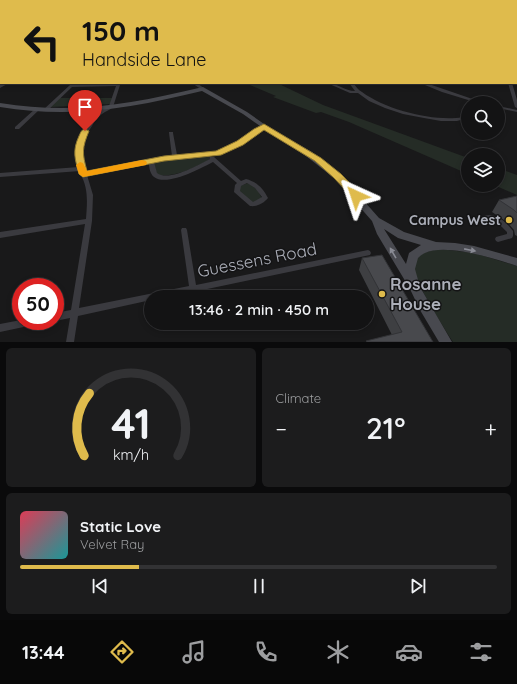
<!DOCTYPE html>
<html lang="en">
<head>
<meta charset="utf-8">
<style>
  body { margin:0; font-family:Quicksand,sans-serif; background:#1c1c1d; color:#f1f3f6; height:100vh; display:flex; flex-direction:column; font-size:15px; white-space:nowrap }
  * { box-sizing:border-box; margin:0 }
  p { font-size:13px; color:#9d9ea0 }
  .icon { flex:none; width:22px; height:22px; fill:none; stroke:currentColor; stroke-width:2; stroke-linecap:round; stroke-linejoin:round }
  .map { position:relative; height:342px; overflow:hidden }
  .side { display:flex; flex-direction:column; gap:6px; padding:6px; background:#0a0a0b; flex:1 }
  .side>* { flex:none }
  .hud { position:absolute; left:0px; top:0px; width:517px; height:84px; box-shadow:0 2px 6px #0003,0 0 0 1px #323234; background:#dfbb4c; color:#111; overflow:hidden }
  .buttons { position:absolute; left:461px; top:96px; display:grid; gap:8px }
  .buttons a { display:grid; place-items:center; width:44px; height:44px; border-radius:50%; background:#131314; box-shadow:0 2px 6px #0003,0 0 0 1px #323234; font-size:20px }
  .speed { position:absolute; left:12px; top:278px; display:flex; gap:8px; font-size:20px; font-weight:700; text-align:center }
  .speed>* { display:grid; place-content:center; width:52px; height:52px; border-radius:50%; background:#131314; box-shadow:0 2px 6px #0003,0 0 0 1px #323234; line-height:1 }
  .speed .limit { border:6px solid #d22; background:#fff; color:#111 }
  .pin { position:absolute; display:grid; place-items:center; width:34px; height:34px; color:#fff; margin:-41px -17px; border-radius:50% 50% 50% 0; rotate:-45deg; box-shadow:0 0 4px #0007 }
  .pin .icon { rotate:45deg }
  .me { position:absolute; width:44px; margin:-22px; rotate:318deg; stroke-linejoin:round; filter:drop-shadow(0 0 3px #0008) }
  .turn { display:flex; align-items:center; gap:14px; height:84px; padding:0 16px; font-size:18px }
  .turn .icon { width:52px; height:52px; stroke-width:2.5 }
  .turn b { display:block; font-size:28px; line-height:34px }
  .big { font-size:30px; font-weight:600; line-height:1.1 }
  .side .widget { flex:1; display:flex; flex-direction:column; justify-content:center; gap:6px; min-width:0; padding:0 14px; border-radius:6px; background:#1c1c1d }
  .side .dial { align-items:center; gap:0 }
  .dial svg { height:104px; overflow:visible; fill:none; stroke:#323234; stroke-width:7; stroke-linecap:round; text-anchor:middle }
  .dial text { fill:#f1f3f6; stroke:none }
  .song { display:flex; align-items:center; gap:12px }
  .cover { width:48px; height:48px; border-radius:6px; background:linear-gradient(135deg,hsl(350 70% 55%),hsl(180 70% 35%)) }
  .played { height:4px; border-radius:2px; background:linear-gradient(90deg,#dfbb4c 25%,#323234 25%) }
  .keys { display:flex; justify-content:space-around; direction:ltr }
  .heat { display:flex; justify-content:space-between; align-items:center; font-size:22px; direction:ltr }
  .side .tiles { flex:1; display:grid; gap:6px; grid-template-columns:1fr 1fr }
  .widget:last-child { grid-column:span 2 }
  .trip { position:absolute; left:144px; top:290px; width:230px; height:40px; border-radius:20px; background:#131314; box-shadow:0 2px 6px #0003,0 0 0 1px #323234; font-weight:600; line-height:40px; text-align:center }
  .tabs { display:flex; height:64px; justify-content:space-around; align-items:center; background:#080808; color:#9d9ea0 }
  .tabs .icon { width:28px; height:28px }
  .tabs .on { color:#dfbb4c }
  .tabs b { font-size:18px; color:#f1f3f6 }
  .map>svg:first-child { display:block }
  .green { fill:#252c26 }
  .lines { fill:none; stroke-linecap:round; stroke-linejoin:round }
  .street { fill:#3a3a3f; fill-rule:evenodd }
  .secondary { fill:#48494f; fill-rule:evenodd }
  .wall { fill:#3e3f42 }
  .building { fill:#48494d; stroke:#323336 }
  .oneway { fill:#898b94 }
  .route { fill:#dfbb4c; stroke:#917a31 }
  .slow { fill:#f59e0b }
  .poi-dot { fill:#dfbb4c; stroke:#141415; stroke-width:1.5 }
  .labels { text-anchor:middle; stroke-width:3; stroke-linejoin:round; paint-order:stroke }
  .poi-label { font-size:14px; font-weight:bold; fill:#acafb9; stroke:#141415; text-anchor:end }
  .near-street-label { font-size:17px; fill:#acafb9; stroke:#141415 }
  .near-poi-label { font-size:17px; font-weight:bold; fill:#acafb9; stroke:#141415; text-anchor:start }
</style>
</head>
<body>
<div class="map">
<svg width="517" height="342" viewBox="0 0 517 342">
  <rect width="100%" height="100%" fill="#19191a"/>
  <path class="green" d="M 0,0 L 143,0 L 1,1 L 0,28 Z
    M 211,0 L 517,0 L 517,40 L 516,1 L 209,1 Z
    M 245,83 L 277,83 L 323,105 L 468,158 L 468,174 L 349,122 L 321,112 L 316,113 L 273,97 L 276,96 Z
    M 60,98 L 112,98 L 111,104 L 50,107 Z
    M 205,155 L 209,157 L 209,160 C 191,169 177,177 157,175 L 154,164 L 156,162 Z
    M 498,168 L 517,175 L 517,195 L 494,185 L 498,185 Z
    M 248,183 L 258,190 L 262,199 L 256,202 L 251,202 L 239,191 L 240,186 Z
    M 439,249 L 474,253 L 517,266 L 517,342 L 453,342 C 444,328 412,279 414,265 C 417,253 429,251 439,249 Z"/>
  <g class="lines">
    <path class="street" d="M 0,37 L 1,37 L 1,39 L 0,39 Z
      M 516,49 L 517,49 L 517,51 L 516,51 Z
      M 516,69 L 517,69 L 517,72 L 516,72 Z
      M 4,83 L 9,83 L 0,88 L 0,85 Z
      M 192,83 L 197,83 L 205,89 L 202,90 Z
      M 327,83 C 337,83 345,91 355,91 L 349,83 L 353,83 C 356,86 358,90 362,92 C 385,109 427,120 456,118 C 460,118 464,116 468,116 L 468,118 L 457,121 L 441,121 L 424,118 L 403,114 L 385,108 L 369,101 L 358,93 L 350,93 Z
      M 420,83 L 426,83 L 484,103 L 478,103 L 442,92 Z
      M 508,83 L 512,83 L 517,100 L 517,108 L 515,107 Z
      M 118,84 L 120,85 L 113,107 C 110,110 106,111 102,114 C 98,117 94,122 92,126 C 80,143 80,153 86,172 L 164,156 L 172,156 L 169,133 L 169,132 L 173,132 L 173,133 L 177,155 L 217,152 L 238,142 L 255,129 L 262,126 L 266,126 L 266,128 L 259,131 L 242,144 L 220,154 L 164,160 L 154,162 L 157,173 C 169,182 198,165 210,159 L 209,158 L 210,157 L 214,157 L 241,181 L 246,179 C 257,182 263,188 268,198 C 264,203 257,207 250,206 L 234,192 L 235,185 L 237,183 L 213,162 C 201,168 167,187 154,177 C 150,174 149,167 149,163 L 87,175 L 93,195 L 92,221 L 79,308 L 189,286 L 181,230 L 182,228 L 186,228 L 187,230 L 196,285 L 368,250 L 370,251 L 371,253 L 370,255 L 193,292 L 168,297 L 151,297 L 151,300 L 78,316 L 74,342 L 66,342 L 70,318 L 55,321 L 55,313 L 71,310 L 85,224 L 0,238 L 0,232 L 86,219 C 87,205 89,187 80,174 L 80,171 L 0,177 L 0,173 L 79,167 C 73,148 79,138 90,122 L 87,117 L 75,110 L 77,109 L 79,109 L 91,115 L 93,119 L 98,112 L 109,106 L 116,86 L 72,87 L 47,111 L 45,111 L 43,110 L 70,85 ZM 247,183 L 255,188 L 262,197 L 253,202 L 240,191 L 241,186 Z
      M 498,106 L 517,110 L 517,112 L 498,108 Z
      M 35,109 L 37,109 L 39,110 L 19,129 L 15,129 L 15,127 Z
      M 489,215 C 500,216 507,223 513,231 L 513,236 L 512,238 L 498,242 L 496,241 L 495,239 L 496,237 L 507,234 L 507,232 C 500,225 496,219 486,220 C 482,220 479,221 476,221 L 475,219 L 476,217 Z
      M 21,320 L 21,321 L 37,321 L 36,324 L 33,325 L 0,332 L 0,324 Z"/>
    <path class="secondary" d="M 203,87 L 247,112 L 274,131 L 312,152 L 340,174 L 379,218 L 404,232 L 436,242 L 455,243 L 474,246 L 517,258 L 517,266 C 496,259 446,243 425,253 C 423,254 420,256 418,258 L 415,269 L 420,287 L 452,342 L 439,342 L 420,310 L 410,289 L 377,234 L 372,221 L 334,178 L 306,156 L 270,133 L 243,114 L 202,91 C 132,108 72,119 0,107 L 0,103 C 73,115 132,104 203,87 ZM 384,229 L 398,238 L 421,245 L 409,253 L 406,264 Z"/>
  </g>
  <path class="wall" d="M 517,196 L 517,236 L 515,235 L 514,230 L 507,222 L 492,212 L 499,200 Z
    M 362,258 L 433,342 L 366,342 L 366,341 L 392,335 L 359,270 Z"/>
  <path class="building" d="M 517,196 L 517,213 L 514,210 L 499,200 Z
    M 382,255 L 433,342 L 367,342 L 366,341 L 402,332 L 362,258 Z"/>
  <defs><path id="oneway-solid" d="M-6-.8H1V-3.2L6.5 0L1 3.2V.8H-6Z"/></defs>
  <g class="oneway">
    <use href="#oneway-solid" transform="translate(470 250) rotate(11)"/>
    <use href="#oneway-solid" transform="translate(393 253) rotate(-120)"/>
  </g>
  <path class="route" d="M 264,124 L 321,158 L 341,174 L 360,193 L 361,196 L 360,198 L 353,198 L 334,178 L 315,161 L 264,130 L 243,145 L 221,155 L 164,161 L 83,177 L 79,174 C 75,159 72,151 79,136 C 81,132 81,130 85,129 L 89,131 C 82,148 82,153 87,171 L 164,156 L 216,151 L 237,141 L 254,129 Z"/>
  <path class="slow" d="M 142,160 L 146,161 L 147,163 L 146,165 L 83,177 L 79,174 L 76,165 L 80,162 L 83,163 L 87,171 Z"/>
  <g class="poi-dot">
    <circle cx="509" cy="220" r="4"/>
    <circle cx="382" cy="294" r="4"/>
  </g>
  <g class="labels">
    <g class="poi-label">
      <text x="501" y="225">Campus West</text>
    </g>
    <g class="near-street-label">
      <text transform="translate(257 260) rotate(-11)" y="6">Guessens Road</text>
    </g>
    <g class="near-poi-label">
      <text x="390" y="290">Rosanne<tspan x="390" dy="20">House</tspan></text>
    </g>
  </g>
</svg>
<div class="buttons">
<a><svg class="icon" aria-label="search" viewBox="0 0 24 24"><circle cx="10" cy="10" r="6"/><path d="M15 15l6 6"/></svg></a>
<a><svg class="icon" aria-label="layers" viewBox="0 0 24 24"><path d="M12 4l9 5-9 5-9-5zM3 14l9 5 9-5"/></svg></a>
</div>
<div class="speed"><div class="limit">50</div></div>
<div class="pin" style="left:85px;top:131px;background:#d93025"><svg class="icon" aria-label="arrive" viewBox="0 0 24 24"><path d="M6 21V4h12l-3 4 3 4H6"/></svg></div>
<svg class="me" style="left:356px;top:196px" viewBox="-20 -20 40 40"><path d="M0-17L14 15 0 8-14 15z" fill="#dfbb4c" stroke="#fff" stroke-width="4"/></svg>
<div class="trip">13:46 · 2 min · 450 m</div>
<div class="hud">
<div class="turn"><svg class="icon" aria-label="left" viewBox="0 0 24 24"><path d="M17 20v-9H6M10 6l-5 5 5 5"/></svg><div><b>150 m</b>Handside Lane</div></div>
</div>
</div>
<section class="side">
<div class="tiles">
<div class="widget dial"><svg viewBox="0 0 100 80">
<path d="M14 69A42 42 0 1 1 86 69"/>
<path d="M14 69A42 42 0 0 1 18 21" stroke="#dfbb4c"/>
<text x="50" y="56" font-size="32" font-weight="700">41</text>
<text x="50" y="72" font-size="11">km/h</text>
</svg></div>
<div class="widget"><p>Climate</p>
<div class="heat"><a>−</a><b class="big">21°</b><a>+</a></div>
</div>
<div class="widget">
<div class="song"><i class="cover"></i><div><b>Static Love</b><p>Velvet Ray</p></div></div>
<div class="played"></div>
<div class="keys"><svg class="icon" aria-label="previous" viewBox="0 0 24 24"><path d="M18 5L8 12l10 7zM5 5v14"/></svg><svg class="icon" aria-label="pause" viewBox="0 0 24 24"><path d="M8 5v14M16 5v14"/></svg><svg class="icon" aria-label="next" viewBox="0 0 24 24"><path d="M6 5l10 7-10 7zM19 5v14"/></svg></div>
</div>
</div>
</section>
<nav class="tabs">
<b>13:44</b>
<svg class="icon on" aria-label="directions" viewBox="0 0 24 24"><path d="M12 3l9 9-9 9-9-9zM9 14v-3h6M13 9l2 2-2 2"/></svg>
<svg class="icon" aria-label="music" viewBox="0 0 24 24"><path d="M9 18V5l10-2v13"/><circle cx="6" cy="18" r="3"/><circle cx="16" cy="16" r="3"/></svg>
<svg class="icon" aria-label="phone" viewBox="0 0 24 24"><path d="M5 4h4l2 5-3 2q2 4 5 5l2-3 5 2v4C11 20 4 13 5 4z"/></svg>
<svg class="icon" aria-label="climate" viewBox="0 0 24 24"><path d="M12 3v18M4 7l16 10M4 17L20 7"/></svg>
<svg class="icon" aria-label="car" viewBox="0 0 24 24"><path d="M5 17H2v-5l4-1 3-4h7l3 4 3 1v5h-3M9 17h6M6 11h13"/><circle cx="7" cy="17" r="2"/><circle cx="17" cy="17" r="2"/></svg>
<svg class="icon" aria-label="filters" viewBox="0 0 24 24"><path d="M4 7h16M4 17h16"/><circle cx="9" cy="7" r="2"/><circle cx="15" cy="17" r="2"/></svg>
</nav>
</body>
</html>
